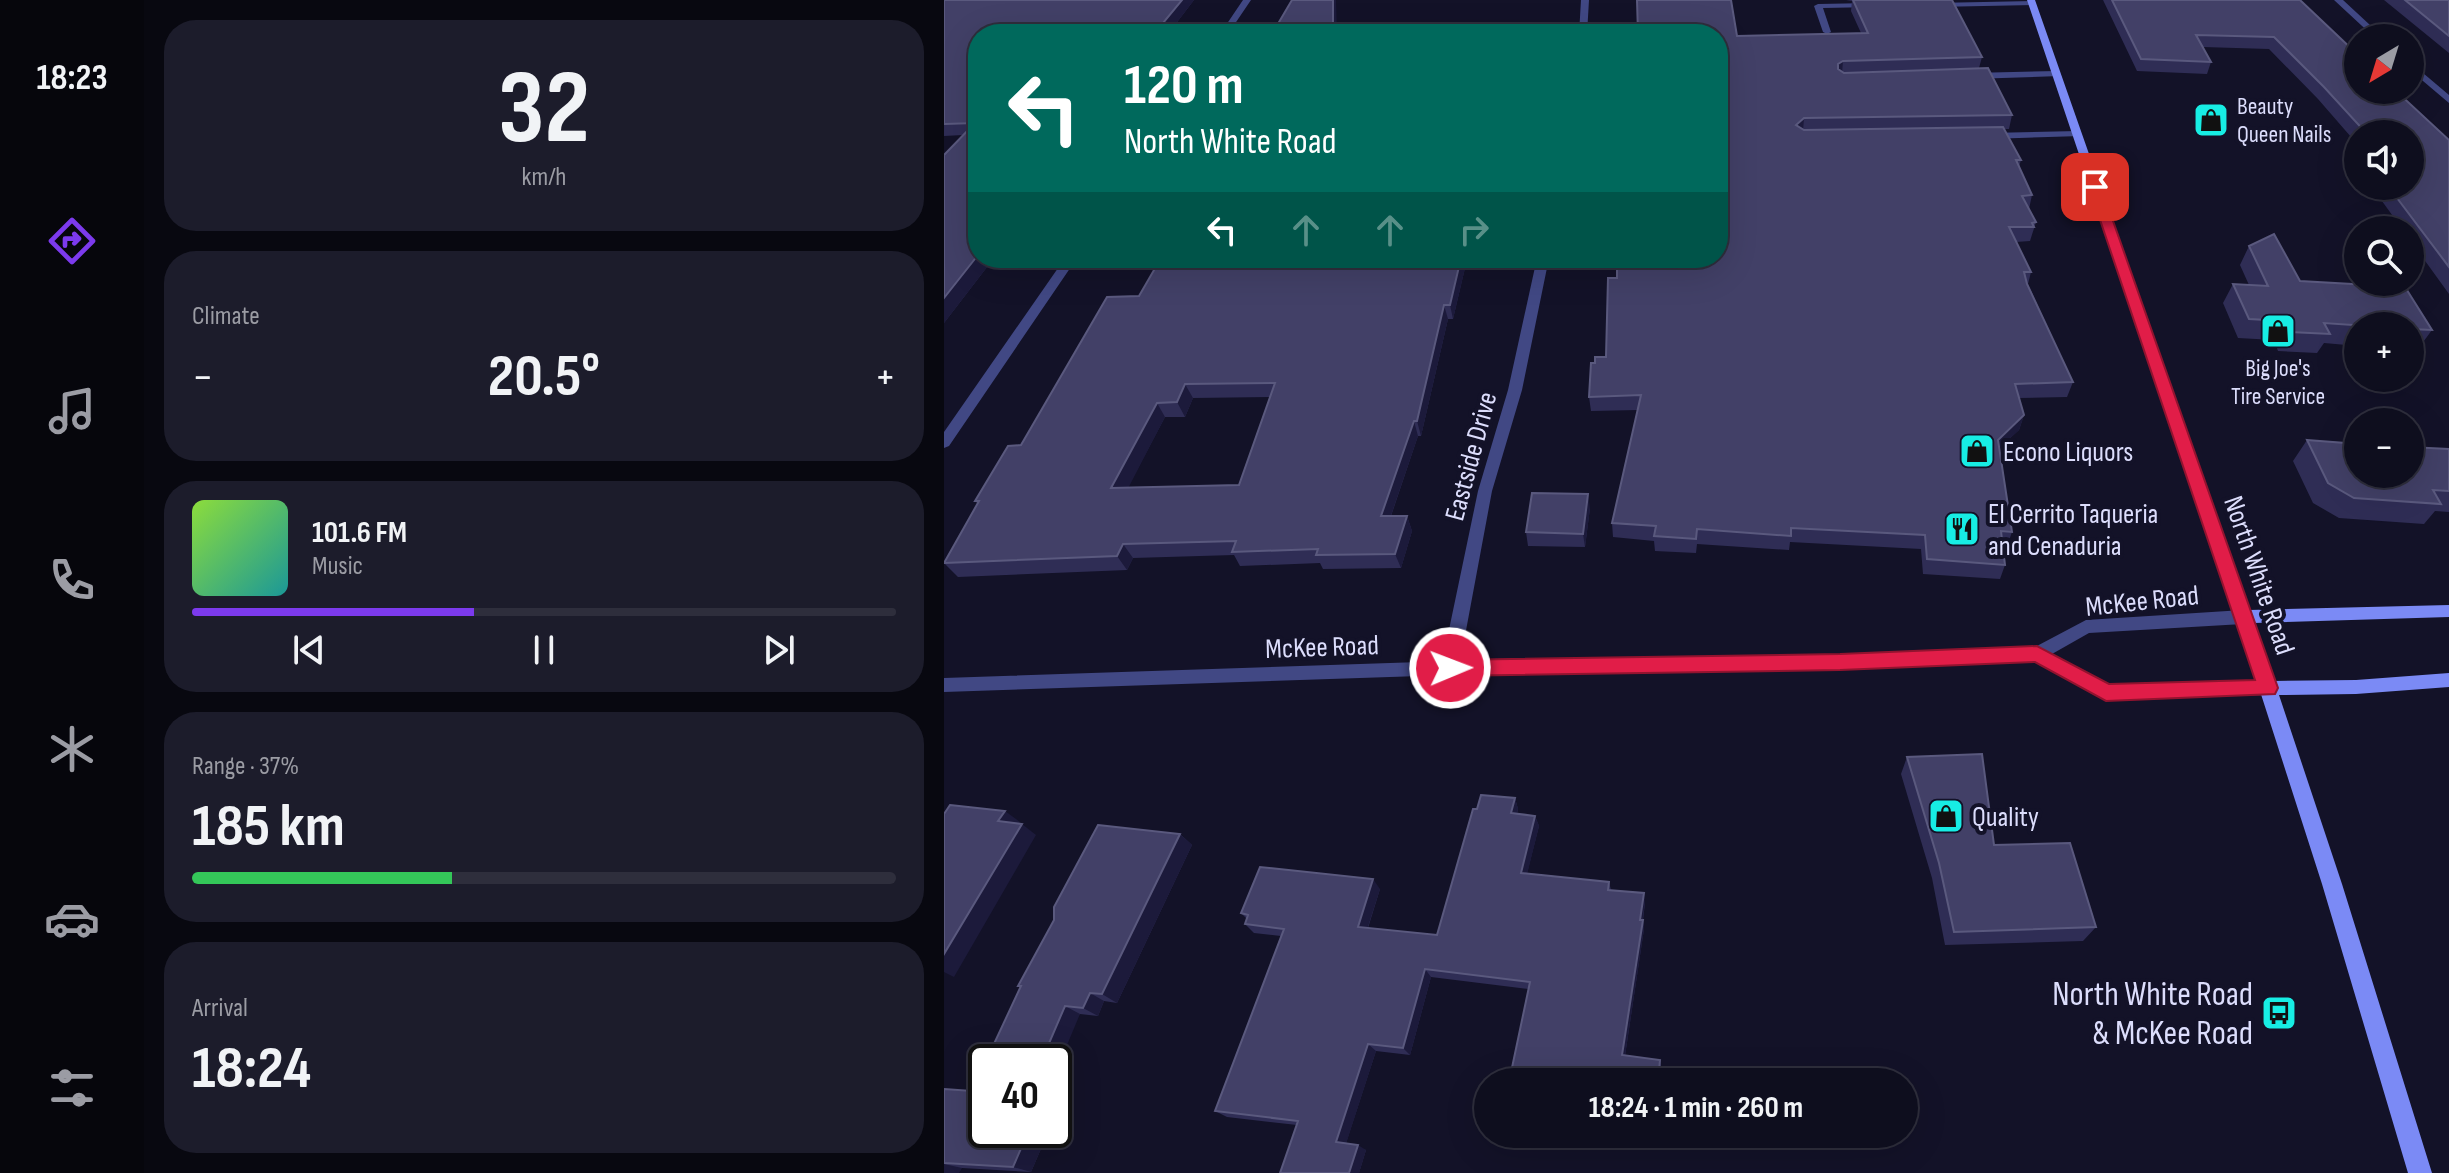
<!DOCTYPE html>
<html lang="en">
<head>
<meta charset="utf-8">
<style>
  body { margin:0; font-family:"Sofia Sans Condensed",sans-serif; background:#1c1c2b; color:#f1f3f6; height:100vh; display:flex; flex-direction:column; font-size:30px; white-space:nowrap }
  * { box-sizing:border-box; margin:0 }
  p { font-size:26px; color:#9b9ca4 }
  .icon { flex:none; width:44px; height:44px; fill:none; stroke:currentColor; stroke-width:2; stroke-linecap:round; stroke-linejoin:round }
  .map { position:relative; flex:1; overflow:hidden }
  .panel { display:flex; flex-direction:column; gap:20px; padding:20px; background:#080810; width:800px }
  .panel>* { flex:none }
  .top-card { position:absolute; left:24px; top:24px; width:760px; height:244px; border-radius:32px; box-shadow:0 8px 32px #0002,0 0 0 2px #2e2e3c; background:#00695c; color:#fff; overflow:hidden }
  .needle { width:52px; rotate:218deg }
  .buttons { position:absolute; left:1400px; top:24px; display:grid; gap:16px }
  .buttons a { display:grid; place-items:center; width:80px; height:80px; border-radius:50%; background:#0e0e1e; box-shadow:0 8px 32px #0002,0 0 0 2px #2e2e3c; font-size:40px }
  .speed { position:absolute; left:24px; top:1044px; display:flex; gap:16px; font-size:40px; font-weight:700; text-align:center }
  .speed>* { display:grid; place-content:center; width:104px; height:104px; border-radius:50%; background:#0e0e1e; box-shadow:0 8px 32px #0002,0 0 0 2px #2e2e3c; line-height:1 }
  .speed .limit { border:4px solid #111; border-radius:12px; background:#fff; color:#111 }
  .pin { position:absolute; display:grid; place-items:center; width:68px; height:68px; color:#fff; margin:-34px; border-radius:16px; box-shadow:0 4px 12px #0006 }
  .me { position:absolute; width:88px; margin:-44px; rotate:89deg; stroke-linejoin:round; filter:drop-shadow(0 0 6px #0008) }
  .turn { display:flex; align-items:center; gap:28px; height:168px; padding:0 24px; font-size:36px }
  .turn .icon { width:104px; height:104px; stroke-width:2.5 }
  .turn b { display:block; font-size:56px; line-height:68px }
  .lanes { display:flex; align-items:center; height:76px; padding:0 24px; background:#0003; justify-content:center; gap:40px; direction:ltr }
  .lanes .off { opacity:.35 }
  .big { font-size:60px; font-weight:700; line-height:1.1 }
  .panel .tile { flex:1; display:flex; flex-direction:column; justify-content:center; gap:12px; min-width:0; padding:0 28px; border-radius:32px; background:#1c1c2b }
  .panel .dial { align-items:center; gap:0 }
  .dial b { font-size:104px; line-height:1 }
  .song { display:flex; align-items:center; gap:24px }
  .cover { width:96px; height:96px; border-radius:12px; background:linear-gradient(135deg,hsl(90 70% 55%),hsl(180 70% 35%)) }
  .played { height:8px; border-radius:4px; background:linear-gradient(90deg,#7c3aed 40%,#2e2e3c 40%) }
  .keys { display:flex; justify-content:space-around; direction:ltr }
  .heat { display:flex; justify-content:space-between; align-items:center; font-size:44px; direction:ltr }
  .charge { height:12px; border-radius:6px; background:linear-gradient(90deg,#34c759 37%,#2e2e3c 0) }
  .trip { position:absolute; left:530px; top:1068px; width:444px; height:80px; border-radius:40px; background:#0e0e1e; box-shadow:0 8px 32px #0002,0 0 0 2px #2e2e3c; font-weight:700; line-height:80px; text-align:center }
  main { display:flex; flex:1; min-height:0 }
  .tabs { display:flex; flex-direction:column; width:144px; justify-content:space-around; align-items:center; background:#06060c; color:#9b9ca4 }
  .tabs .icon { width:56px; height:56px }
  .tabs .active { color:#7c3aed }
  .tabs b { font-size:36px; color:#f1f3f6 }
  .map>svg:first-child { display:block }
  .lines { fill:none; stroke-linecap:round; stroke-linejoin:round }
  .minor { fill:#414884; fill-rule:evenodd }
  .tertiary { fill:#414884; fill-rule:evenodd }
  .secondary { fill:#7b8af5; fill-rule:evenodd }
  .wall { fill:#2f2d55; fill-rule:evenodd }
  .shaded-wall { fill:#1c1a3b }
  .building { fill:#424067; stroke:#5a597e; stroke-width:2; fill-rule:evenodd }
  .route { fill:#e11d48; stroke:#92132f; stroke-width:2 }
  .labels { text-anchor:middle; stroke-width:8; stroke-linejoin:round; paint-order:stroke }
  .far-poi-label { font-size:24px; fill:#dcddfc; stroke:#131228; text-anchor:start }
  .poi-label { font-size:28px; fill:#dcddfc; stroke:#131228; text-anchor:start }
  .street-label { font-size:28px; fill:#dcddfc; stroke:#131228 }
  .near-poi-label { font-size:34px; fill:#dcddfc; stroke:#131228; text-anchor:end }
</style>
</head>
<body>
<main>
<nav class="tabs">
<b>18:23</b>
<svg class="icon active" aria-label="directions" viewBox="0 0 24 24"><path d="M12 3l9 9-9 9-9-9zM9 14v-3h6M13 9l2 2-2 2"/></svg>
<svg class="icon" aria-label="music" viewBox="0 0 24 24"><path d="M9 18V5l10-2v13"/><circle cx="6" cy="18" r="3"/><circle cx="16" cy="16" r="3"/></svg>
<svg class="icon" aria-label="phone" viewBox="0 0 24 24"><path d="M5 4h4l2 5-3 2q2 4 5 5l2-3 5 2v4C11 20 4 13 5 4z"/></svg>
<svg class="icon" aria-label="climate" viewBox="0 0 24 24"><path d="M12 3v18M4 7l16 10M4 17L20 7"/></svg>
<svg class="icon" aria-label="car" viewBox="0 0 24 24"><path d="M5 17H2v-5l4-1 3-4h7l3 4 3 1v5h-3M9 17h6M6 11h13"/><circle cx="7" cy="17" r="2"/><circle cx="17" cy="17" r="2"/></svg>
<svg class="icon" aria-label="filters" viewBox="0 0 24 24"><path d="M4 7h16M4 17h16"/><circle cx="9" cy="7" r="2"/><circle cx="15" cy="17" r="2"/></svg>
</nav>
<section class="panel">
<div class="tile dial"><b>32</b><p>km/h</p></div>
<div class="tile"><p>Climate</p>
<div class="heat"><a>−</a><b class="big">20.5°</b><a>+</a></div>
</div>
<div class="tile">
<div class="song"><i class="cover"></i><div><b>101.6 FM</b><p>Music</p></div></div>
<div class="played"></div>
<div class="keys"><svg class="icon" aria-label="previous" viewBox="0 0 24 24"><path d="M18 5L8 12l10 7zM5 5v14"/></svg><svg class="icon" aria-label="pause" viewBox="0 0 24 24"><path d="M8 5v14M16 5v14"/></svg><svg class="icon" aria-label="next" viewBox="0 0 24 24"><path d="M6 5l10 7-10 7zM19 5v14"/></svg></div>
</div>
<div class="tile"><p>Range · 37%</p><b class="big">185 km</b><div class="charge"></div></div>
<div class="tile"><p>Arrival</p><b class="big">18:24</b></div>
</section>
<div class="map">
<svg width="1505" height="1173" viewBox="0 0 1505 1173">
  <rect width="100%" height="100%" fill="#131228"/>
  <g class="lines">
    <path class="minor" d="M 299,0 L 307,0 L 284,34 L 276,34 Z
      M 637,0 L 645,0 L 643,34 L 635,34 Z
      M 1390,0 L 1399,0 L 1440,38 L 1431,38 Z
      M 1089,1 L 1092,5 L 990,7 L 986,5 L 990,3 Z
      M 927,3 L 930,7 L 879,8 L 887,32 L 883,34 L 879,32 L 870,6 L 874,4 Z
      M 1466,62 L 1505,95 L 1505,103 L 1466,70 Z
      M 1113,71 L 1116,72 L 1116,76 L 1027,79 L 1023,76 L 1027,73 Z
      M 1134,131 L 1137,132 L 1137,136 L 1044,139 L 1039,136 L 1044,133 Z
      M 121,258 L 133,258 L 5,446 L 0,448 L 0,432 Z
      M 593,258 L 605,258 L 578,390 L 548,491 L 515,668 L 512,673 L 506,675 L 500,673 L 497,668 L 534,491 L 564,390 Z"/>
    <path class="tertiary" d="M 1299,610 L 1305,612 L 1307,617 L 1305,622 L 1299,624 L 1145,633 L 1108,654 L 1164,685 L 1324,681 L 1330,683 L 1333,688 L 1330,693 L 1324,695 L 1162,699 L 1091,661 L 896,669 L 506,675 L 0,692 L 0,678 L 506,661 L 896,655 L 1091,647 L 1142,620 Z"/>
    <path class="secondary" d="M 1083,0 L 1091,0 L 1305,610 L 1505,605 L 1505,617 L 1310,623 L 1330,681 L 1412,680 L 1505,673 L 1505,687 L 1412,694 L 1335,695 L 1398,884 L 1488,1173 L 1464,1173 L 1378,884 L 1315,688 Z"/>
  </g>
  <path class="wall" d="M 0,0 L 250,0 L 224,34 L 34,258 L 50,258 L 0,323 L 19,135 L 0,136 Z
    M 902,0 L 1008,0 L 1038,57 L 1035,68 L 1068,115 L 1065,129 L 1060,129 L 1077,160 L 1075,167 L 1088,195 L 1085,209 L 1092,222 L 1086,241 L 1072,242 L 1087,272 L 1084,284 L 1129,382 L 1123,397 L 1075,398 L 1080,415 L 1075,430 L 1055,448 L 1068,532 L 1063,546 L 1059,546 L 1061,565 L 1056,579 L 979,574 L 977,549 L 846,542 L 845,550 L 753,544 L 752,553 L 711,551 L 710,541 L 669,537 L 668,523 L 694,410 L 647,411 L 645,397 L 651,363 L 662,357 L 673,278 L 793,36 L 917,33 L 907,11 L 908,1 Z
    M 1159,0 L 1356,0 L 1505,140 L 1505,294 L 1466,240 L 1466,230 L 1459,230 L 1427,186 L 1466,186 L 1466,134 L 1414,134 L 1414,145 L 1374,99 L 1325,49 L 1259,47 L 1267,62 L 1263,74 L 1193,71 Z
    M 1440,0 L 1505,0 L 1505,53 Z
    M 1414,147 L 1414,168 L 1408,159 Z
    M 1305,246 L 1356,281 L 1488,330 L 1474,349 L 1466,349 L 1466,326 L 1414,326 L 1414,346 L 1380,343 L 1373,353 L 1334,351 L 1330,340 L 1294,338 L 1279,303 L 1289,284 L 1305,285 L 1296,265 Z
    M 217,258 L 326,258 L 324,263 L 407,262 L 408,258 L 527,258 L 525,268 L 521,268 L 509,319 L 504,319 L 477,436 L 474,436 L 447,516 L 463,516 L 468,531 L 457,568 L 379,569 L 376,563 L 296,566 L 290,555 L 189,558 L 183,570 L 14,577 L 0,563 L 34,504 L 31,501 L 195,296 ZM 326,397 L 295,485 L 184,487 L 221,417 L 241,417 L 249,398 Z
    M 1363,440 L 1505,449 L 1505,512 L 1491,511 L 1480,524 L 1395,518 L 1369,503 L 1349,461 Z
    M 646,508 L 641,547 L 584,546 L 582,532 Z
    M 963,757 L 1050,845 L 1152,927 L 1139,941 L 1001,945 L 988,878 L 957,774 Z
    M 571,798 L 574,809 L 573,814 L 591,816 L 595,826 L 583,873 L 665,882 L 667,890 L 701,903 L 699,920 L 700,929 L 681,1056 L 716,1060 L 717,1066 L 716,1082 L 585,989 L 487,977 L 466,1055 L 432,1051 L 402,1143 L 422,1150 L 415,1173 L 336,1173 L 353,1125 L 283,1117 L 271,1111 L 337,936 L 310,933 L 301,924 L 303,919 L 297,913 L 436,889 L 424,928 L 493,935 L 533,809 Z
    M 236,834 L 248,845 L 173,1003 L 160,1001 L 154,1016 L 136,1014 L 42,1130 L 105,1130 L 87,1172 L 18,1168 L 0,1173 L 0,1089 L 28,1091 L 77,988 L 74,986 Z"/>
  <path class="shaded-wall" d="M 238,0 L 250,0 L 224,34 L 210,34 Z
    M 389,0 L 392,0 L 393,34 L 389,34 Z
    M 899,61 L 898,74 L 892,78 L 894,64 Z
    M 860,118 L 859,132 L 852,125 Z
    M 34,255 L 34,258 L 50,258 L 0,323 L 0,298 Z
    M 314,258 L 326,258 L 318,278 L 312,264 Z
    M 517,258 L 519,258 L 521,268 L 509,319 L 506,305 Z
    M 523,258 L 527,258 L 525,268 Z
    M 500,305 L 504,319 L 477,436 L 473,421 Z
    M 241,384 L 249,398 L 241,417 L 233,402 Z
    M 213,403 L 221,417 L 177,502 L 167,488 Z
    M 1080,415 L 1075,430 L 1049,454 L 1054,440 Z
    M 470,421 L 474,436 L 442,530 L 437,516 Z
    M 644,494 L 646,508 L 641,547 L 639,534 Z
    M 463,516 L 468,531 L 457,568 L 451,554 Z
    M 179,544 L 189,558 L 183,570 L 173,556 Z
    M 571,798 L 574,809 L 570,824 L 567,813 Z
    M 61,811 L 76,822 L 69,832 L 54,821 Z
    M 591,816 L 595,826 L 581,883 L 577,873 Z
    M 78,824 L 92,835 L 10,977 L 0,972 L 0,954 Z
    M 236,834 L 248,845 L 173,1003 L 158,994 Z
    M 429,879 L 436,889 L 421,936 L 414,927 Z
    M 700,893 L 701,903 L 697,929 L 696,920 Z
    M 699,920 L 700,929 L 680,1062 L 678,1055 Z
    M 481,969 L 487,977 L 466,1055 L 459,1048 Z
    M 146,993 L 160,1001 L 154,1016 L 139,1008 Z
    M 121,1006 L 136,1014 L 110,1076 L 110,1062 L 97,1062 Z
    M 424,1044 L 432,1051 L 401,1147 L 392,1142 Z
    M 85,1130 L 105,1130 L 87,1172 L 69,1167 Z
    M 414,1145 L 422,1150 L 415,1173 L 405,1173 Z
    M 0,1164 L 18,1168 L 15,1173 L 0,1173 Z"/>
  <path class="building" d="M 0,0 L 238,0 L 210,34 L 34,34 L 34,255 L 0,298 L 0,155 L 31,123 L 0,124 Z
    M 348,0 L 389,0 L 389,34 L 328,34 Z
    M 693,0 L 787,0 L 793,36 L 924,33 L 909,0 L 1008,0 L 1038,57 L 899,61 L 894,64 L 894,69 L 900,73 L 1044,68 L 1068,115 L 860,118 L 852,125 L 860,130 L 1059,127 L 1077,160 L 1072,160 L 1088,195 L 1078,196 L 1092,222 L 1088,223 L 1090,227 L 1065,227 L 1087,272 L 1080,272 L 1083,284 L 1129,382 L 1071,384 L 1080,415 L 1054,440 L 1068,532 L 1057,531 L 1061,565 L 983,559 L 981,535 L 847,528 L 847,536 L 753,529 L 752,539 L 710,536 L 712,526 L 668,523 L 697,395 L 645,397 L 647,363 L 651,363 L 651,357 L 662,357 L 664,278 L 673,278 L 673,258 L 774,258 L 774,34 L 694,34 Z
    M 1168,0 L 1356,0 L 1414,55 L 1414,90 L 1451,90 L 1505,140 L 1505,267 L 1444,186 L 1466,186 L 1466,134 L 1423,134 L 1380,87 L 1330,37 L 1252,35 L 1267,62 L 1197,59 Z
    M 1461,0 L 1505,0 L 1505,36 Z
    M 1330,234 L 1356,281 L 1461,287 L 1488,330 L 1466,329 L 1466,326 L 1424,326 L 1380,323 L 1386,334 L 1346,332 L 1341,321 L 1305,319 L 1289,284 L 1324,286 L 1305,246 Z
    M 217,258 L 314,258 L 312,264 L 407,262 L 408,258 L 517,258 L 506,305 L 500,305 L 473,421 L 470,421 L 437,516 L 463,516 L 451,554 L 372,555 L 374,549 L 288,552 L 292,541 L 179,544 L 173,556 L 0,563 L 35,501 L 31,501 L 64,446 L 77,445 L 163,297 L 195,296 ZM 331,383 L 295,485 L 167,488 L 213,403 L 233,402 L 241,384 Z
    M 1363,440 L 1414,444 L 1414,474 L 1466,474 L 1466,447 L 1505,449 L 1505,491 L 1489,490 L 1497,504 L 1410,498 L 1384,483 Z
    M 588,493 L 644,494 L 639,534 L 582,532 Z
    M 1038,754 L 1050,845 L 1126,843 L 1152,927 L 1010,932 L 995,863 L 963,757 Z
    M 537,795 L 571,798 L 567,813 L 591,816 L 577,873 L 665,882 L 664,890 L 700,893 L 696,920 L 699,920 L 678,1055 L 716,1060 L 714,1082 L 565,1082 L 586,982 L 481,969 L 459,1048 L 424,1044 L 392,1142 L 414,1145 L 405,1173 L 336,1173 L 354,1121 L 271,1111 L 340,929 L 301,924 L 304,915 L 297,913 L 316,867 L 429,879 L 414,927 L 493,935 L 529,809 L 533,809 Z
    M 6,805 L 61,811 L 54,821 L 78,824 L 0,954 L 0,814 Z
    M 154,825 L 236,834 L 158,994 L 146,993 L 139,1008 L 121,1006 L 97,1062 L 42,1062 L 42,1130 L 85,1130 L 69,1167 L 0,1163 L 0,1089 L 28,1091 L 77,986 L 74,986 L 110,920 L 110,907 Z"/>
  <path class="route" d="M 1151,183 L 1157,187 L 1334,688 L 1331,694 L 1162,701 L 1091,662 L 896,670 L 506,676 L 499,674 L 496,668 L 499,662 L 506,660 L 896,654 L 1093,646 L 1165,684 L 1311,680 L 1145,187 Z"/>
  <defs>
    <symbol id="shop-square" viewBox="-11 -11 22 22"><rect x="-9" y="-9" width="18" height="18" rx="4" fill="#17ede4" stroke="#131228"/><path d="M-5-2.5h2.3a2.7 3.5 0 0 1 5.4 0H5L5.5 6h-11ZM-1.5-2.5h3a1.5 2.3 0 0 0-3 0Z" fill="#111"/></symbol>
    <symbol id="restaurant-square" viewBox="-11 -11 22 22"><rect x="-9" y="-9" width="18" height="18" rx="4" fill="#17ede4" stroke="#131228"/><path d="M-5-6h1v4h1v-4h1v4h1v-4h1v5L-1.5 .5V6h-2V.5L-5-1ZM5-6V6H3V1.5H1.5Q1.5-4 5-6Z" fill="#111"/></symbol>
    <symbol id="bus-square" viewBox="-11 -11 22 22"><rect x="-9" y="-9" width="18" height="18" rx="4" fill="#17ede4" stroke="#131228"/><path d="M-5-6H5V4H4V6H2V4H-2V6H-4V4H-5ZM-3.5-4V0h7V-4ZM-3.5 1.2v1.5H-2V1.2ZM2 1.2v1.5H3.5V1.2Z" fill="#111"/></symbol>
  </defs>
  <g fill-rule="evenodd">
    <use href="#shop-square" x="1247" y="100" width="40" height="40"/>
    <use href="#shop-square" x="1314" y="311" width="40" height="40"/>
    <use href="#shop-square" x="1013" y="431" width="40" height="40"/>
    <use href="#restaurant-square" x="998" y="509" width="40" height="40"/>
    <use href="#shop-square" x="982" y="796" width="40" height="40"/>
    <use href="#bus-square" x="1315" y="993" width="40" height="40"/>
  </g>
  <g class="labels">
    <g class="far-poi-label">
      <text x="1293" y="114">Beauty<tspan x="1293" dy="28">Queen Nails</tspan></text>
      <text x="1334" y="376" text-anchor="middle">Big Joe's<tspan x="1334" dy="28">Tire Service</tspan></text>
    </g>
    <g class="poi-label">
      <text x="1059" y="461">Econo Liquors</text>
      <text x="1044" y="523">El Cerrito Taqueria<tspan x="1044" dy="32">and Cenaduria</tspan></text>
      <text x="1028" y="826">Quality</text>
    </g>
    <g class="street-label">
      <text transform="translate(526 456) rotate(-75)" y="10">Eastside Drive</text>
      <text transform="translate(1316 575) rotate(71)" y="10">North White Road</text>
      <text transform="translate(1198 600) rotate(-6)" y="10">McKee Road</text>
      <text transform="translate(378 646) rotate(-2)" y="10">McKee Road</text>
    </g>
    <g class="near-poi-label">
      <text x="1309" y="1005">North White Road<tspan x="1309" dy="39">&amp; McKee Road</tspan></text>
    </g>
  </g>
</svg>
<div class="buttons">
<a><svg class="needle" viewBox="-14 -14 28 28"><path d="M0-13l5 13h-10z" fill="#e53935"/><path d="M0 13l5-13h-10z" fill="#9b9ca4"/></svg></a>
<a><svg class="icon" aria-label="sound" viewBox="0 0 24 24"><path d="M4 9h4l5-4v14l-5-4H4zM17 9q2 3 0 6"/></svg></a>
<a><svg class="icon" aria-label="search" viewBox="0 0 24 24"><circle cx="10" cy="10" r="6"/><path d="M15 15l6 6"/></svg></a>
<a>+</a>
<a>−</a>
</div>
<div class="speed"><div class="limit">40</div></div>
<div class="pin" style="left:1151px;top:187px;background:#d93025"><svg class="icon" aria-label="arrive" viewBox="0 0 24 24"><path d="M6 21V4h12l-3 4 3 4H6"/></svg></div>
<svg class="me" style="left:506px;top:668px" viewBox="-20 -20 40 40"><circle r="17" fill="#e11d48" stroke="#fff" stroke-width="3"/><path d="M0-11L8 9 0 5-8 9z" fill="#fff"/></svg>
<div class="trip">18:24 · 1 min · 260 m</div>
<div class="top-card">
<div class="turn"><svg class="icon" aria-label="left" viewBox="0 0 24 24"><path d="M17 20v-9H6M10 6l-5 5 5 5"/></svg><div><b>120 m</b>North White Road</div></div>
<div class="lanes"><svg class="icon" aria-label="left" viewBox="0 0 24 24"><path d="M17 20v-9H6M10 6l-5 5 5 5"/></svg><svg class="icon off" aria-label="ahead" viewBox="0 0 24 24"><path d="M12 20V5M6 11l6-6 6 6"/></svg><svg class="icon off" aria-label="ahead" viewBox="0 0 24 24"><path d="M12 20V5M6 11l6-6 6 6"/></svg><svg class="icon off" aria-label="right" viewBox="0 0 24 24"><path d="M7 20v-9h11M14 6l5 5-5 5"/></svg></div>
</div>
</div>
</main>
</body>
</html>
